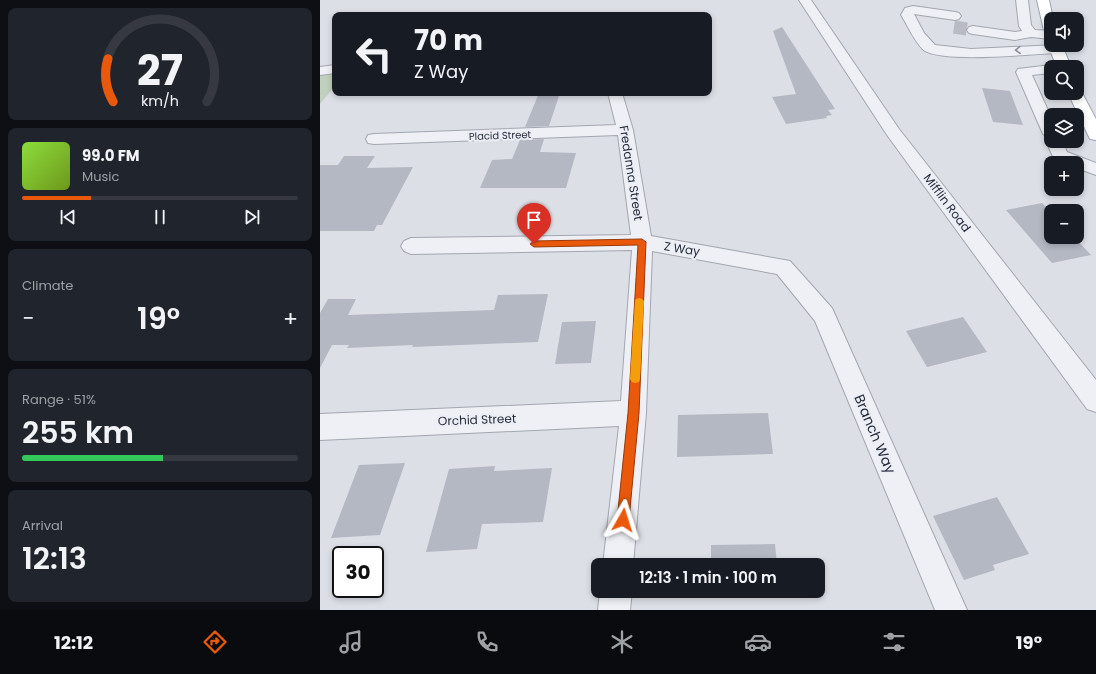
<!DOCTYPE html>
<html lang="en">
<head>
<meta charset="utf-8">
<style>
  body { margin:0; font-family:Poppins,sans-serif; background:#20242c; color:#f1f3f6; height:100vh; display:flex; flex-direction:column; font-size:15px; white-space:nowrap }
  * { box-sizing:border-box; margin:0 }
  p { font-size:13px; color:#9ea1a6 }
  .icon { flex:none; width:22px; height:22px; fill:none; stroke:currentColor; stroke-width:2; stroke-linecap:round; stroke-linejoin:round }
  .map { position:relative; flex:1; overflow:hidden }
  .panel { display:flex; flex-direction:column; gap:8px; padding:8px; background:#0d0f14; width:320px }
  .panel>* { flex:none }
  .banner { position:absolute; left:12px; top:12px; width:380px; height:84px; border-radius:8px; box-shadow:0 2px 6px #0003; background:#171b24; color:#f1f3f6; overflow:hidden }
  .fabs { position:absolute; left:724px; top:12px; display:grid; gap:8px }
  .fabs a { display:grid; place-items:center; width:40px; height:40px; border-radius:8px; background:#171b24; box-shadow:0 2px 6px #0003; font-size:20px }
  .speed { position:absolute; left:12px; top:546px; display:flex; gap:8px; font-size:20px; font-weight:700; text-align:center }
  .speed>* { display:grid; place-content:center; width:52px; height:52px; border-radius:50%; background:#171b24; box-shadow:0 2px 6px #0003; line-height:1 }
  .speed .limit { border:2px solid #111; border-radius:6px; background:#fff; color:#111 }
  .pin { position:absolute; display:grid; place-items:center; width:34px; height:34px; color:#fff; margin:-41px -17px; border-radius:50% 50% 50% 0; rotate:-45deg; box-shadow:0 0 4px #0007 }
  .pin .icon { rotate:45deg }
  .me { position:absolute; width:44px; margin:-22px; rotate:6deg; stroke-linejoin:round; filter:drop-shadow(0 0 3px #0008) }
  .turn { display:flex; align-items:center; gap:14px; height:84px; padding:0 16px; font-size:18px }
  .turn .icon { width:52px; height:52px; stroke-width:2.5 }
  .turn b { display:block; font-size:28px; line-height:34px }
  .big { font-size:30px; font-weight:600; line-height:1.1 }
  .panel .widget { flex:1; display:flex; flex-direction:column; justify-content:center; gap:6px; min-width:0; padding:0 14px; border-radius:8px; background:#20242c }
  .panel .dial { align-items:center; gap:0 }
  .dial svg { height:104px; overflow:visible; fill:none; stroke:#363941; stroke-width:7; stroke-linecap:round; text-anchor:middle }
  .dial text { fill:#f1f3f6; stroke:none }
  .song { display:flex; align-items:center; gap:12px }
  .cover { width:48px; height:48px; border-radius:6px; background:linear-gradient(135deg,hsl(90 70% 55%),hsl(80 70% 35%)) }
  .played { height:4px; border-radius:2px; background:linear-gradient(90deg,#ea580c 25%,#363941 25%) }
  .keys { display:flex; justify-content:space-around; direction:ltr }
  .heat { display:flex; justify-content:space-between; align-items:center; font-size:22px; direction:ltr }
  .charge { height:6px; border-radius:3px; background:linear-gradient(90deg,#34c759 51%,#363941 0) }
  .trip { position:absolute; left:271px; top:558px; width:234px; height:40px; border-radius:8px; background:#171b24; box-shadow:0 2px 6px #0003; font-weight:600; line-height:40px; text-align:center }
  .tabs { display:flex; height:64px; justify-content:space-around; align-items:center; background:#090b0e; color:#9ea1a6 }
  .tabs .icon { width:28px; height:28px }
  .tabs .selected { color:#ea580c }
  .tabs b { font-size:18px; color:#f1f3f6 }
  main { display:flex; flex:1; min-height:0 }
  .map>svg:first-child { display:block }
  .green { fill:#c0d0bd }
  .building { fill:#b4b8c3 }
  .lines { fill:none; stroke-linecap:round; stroke-linejoin:round }
  .minor-tunnel { stroke:#b8bbc4; stroke-width:13; stroke-dasharray:13 6; stroke-linecap:butt }
  .minor-casing { stroke:#a2a6b0; stroke-width:2 }
  .major-casing { stroke:#9ca3b2; stroke-width:2 }
  .minor { fill:#eff0f5; fill-rule:evenodd }
  .major { fill:#fff; fill-rule:evenodd }
  .oneway { stroke:#8a8e99 }
  .route { fill:#ea580c; stroke:#983908 }
  .slow { fill:#f59e0b }
  .labels { text-anchor:middle; stroke-width:4; stroke-linejoin:round; paint-order:stroke }
  .far-street-label { font-size:10px; fill:#262c3d; stroke:#ebeef4 }
  .street-label { font-size:12px; fill:#262c3d; stroke:#ebeef4 }
  .near-street-label { font-size:14px; fill:#262c3d; stroke:#ebeef4 }
</style>
</head>
<body>
<main>
<section class="panel">
<div class="widget dial"><svg viewBox="0 0 100 80">
<path d="M14 69A42 42 0 1 1 86 69"/>
<path d="M14 69A42 42 0 0 1 10 36" stroke="#ea580c"/>
<text x="50" y="56" font-size="32" font-weight="700">27</text>
<text x="50" y="72" font-size="11">km/h</text>
</svg></div>
<div class="widget">
<div class="song"><i class="cover"></i><div><b>99.0 FM</b><p>Music</p></div></div>
<div class="played"></div>
<div class="keys"><svg class="icon" aria-label="previous" viewBox="0 0 24 24"><path d="M18 5L8 12l10 7zM5 5v14"/></svg><svg class="icon" aria-label="pause" viewBox="0 0 24 24"><path d="M8 5v14M16 5v14"/></svg><svg class="icon" aria-label="next" viewBox="0 0 24 24"><path d="M6 5l10 7-10 7zM19 5v14"/></svg></div>
</div>
<div class="widget"><p>Climate</p>
<div class="heat"><a>−</a><b class="big">19°</b><a>+</a></div>
</div>
<div class="widget"><p>Range · 51%</p><b class="big">255 km</b><div class="charge"></div></div>
<div class="widget"><p>Arrival</p><b class="big">12:13</b></div>
</section>
<div class="map">
<svg width="776" height="610" viewBox="0 0 776 610">
  <rect width="100%" height="100%" fill="#dcdfe6"/>
  <path class="green" d="M 15,69 L 15,86 L 0,104 L 0,71 Z"/>
  <path class="building" d="M 462,27 L 515,109 L 508,110 L 512,115 L 506,116 L 507,118 L 466,124 L 452,97 L 476,94 L 453,31 Z
    M 662,88 L 690,91 L 703,125 L 673,122 Z
    M 219,93 L 240,93 L 229,126 L 205,127 Z
    M 224,139 L 220,152 L 256,153 L 246,188 L 160,188 L 172,160 L 192,159 L 200,140 Z
    M 24,156 L 55,156 L 47,168 L 93,167 L 62,225 L 57,225 L 54,231 L 0,231 L 0,165 L 18,165 Z
    M 722,203 L 731,213 L 731,237 L 754,237 L 771,255 L 732,263 L 686,210 Z
    M 228,294 L 218,342 L 92,347 L 93,345 L 27,348 L 29,345 L 12,345 L 0,368 L 0,313 L 8,299 L 36,299 L 28,315 L 174,310 L 178,295 Z
    M 643,317 L 667,352 L 607,367 L 586,331 Z
    M 276,321 L 271,363 L 235,364 L 242,322 Z
    M 448,413 L 453,454 L 357,457 L 358,415 Z
    M 85,463 L 60,535 L 11,538 L 39,465 Z
    M 175,466 L 174,471 L 232,468 L 223,522 L 162,524 L 157,549 L 106,552 L 129,469 Z
    M 677,497 L 709,554 L 673,565 L 675,570 L 644,580 L 613,516 Z
    M 455,544 L 457,565 L 391,565 L 391,545 Z"/>
  <g class="lines">
    <path class="minor-tunnel" d="M 634,27 L 653,30"/>
    <defs>
      <path id="minor" d="M 479,0 L 491,0 L 579,129 L 776,380 L 776,412 L 767,409 L 567,135 Z
        M 696,0 L 708,0 L 711,25 L 715,30 L 731,31 L 731,39 L 711,37 L 695,40 L 653,34 L 649,33 L 647,30 L 649,27 L 653,26 L 695,32 L 702,31 L 699,26 Z
        M 593,6 L 635,12 L 639,13 L 641,16 L 639,19 L 635,20 L 594,14 L 604,33 L 615,45 L 651,49 L 737,45 L 742,46 L 744,49 L 742,52 L 737,53 C 710,54 626,63 605,51 C 596,45 587,24 581,15 L 585,8 Z
        M 15,65 L 15,73 L 0,75 L 0,67 Z
        M 731,65 L 737,67 L 731,67 L 731,73 L 712,75 L 731,117 L 731,141 L 742,141 L 747,152 L 776,163 L 776,175 L 757,168 L 757,163 L 744,163 L 734,159 L 726,141 L 728,138 L 723,134 L 696,72 L 698,69 Z
        M 288,93 L 302,93 L 313,130 L 331,236 L 470,261 L 512,308 L 647,610 L 615,610 L 495,321 L 457,274 L 332,251 L 326,413 L 313,565 L 283,565 L 299,426 L 0,440 L 0,414 L 301,401 L 312,250 L 91,254 L 84,251 L 81,246 L 84,241 L 91,238 L 311,235 L 298,135 L 54,144 L 48,143 L 46,139 L 48,135 L 54,134 L 296,125 Z
        M 280,591 L 312,591 L 310,610 L 278,610 Z"/>
      <path id="major" d="M 717,0 L 729,0 L 733,19 L 731,19 L 731,39 L 726,38 L 725,35 Z
        M 730,42 L 731,45 L 742,45 L 751,67 L 737,67 L 728,45 Z
        M 757,89 L 760,90 L 762,93 L 776,119 L 776,140 L 770,139 L 768,135 L 748,93 L 757,93 Z"/>
    </defs>
    <use href="#minor" class="minor-casing"/>
    <use href="#major" class="major-casing"/>
    <use href="#minor" class="minor"/>
    <use href="#major" class="major"/>
  </g>
  <defs><path id="oneway-chevron" d="M-2-3.5L2.5 0L-2 3.5" fill="none" stroke-width="1.6" stroke-linecap="round" stroke-linejoin="round"/></defs>
  <use class="oneway" href="#oneway-chevron" transform="translate(698 50) rotate(178)"/>
  <path class="route" d="M 322,239 L 326,242 L 319,413 L 309,520 L 307,524 L 303,526 L 299,524 L 297,520 L 308,413 L 318,245 L 214,247 L 210,244 L 214,241 Z"/>
  <path class="slow" d="M 319,298 L 322,299 L 324,301 L 320,379 L 319,382 L 315,383 L 312,382 L 310,379 L 315,301 L 316,299 Z"/>
  <g class="labels">
    <g class="far-street-label">
      <text transform="translate(180 135) rotate(-2)" y="4">Placid Street</text>
    </g>
    <g class="street-label">
      <text transform="translate(311 173) rotate(81)" y="4">Fredanna Street</text>
      <text transform="translate(627 203) rotate(53)" y="4">Mifflin Road</text>
      <text transform="translate(362 249) rotate(9)" y="4">Z Way</text>
      <text transform="translate(157 420) rotate(-2)" y="4">Orchid Street</text>
    </g>
    <g class="near-street-label">
      <text transform="translate(555 434) rotate(67)" y="5">Branch Way</text>
    </g>
  </g>
</svg>
<div class="fabs">
<a><svg class="icon" aria-label="sound" viewBox="0 0 24 24"><path d="M4 9h4l5-4v14l-5-4H4zM17 9q2 3 0 6"/></svg></a>
<a><svg class="icon" aria-label="search" viewBox="0 0 24 24"><circle cx="10" cy="10" r="6"/><path d="M15 15l6 6"/></svg></a>
<a><svg class="icon" aria-label="layers" viewBox="0 0 24 24"><path d="M12 4l9 5-9 5-9-5zM3 14l9 5 9-5"/></svg></a>
<a>+</a>
<a>−</a>
</div>
<div class="speed"><div class="limit">30</div></div>
<div class="pin" style="left:214px;top:244px;background:#d93025"><svg class="icon" aria-label="arrive" viewBox="0 0 24 24"><path d="M6 21V4h12l-3 4 3 4H6"/></svg></div>
<svg class="me" style="left:303px;top:520px" viewBox="-20 -20 40 40"><path d="M0-17L14 15 0 8-14 15z" fill="#ea580c" stroke="#fff" stroke-width="4"/></svg>
<div class="trip">12:13 · 1 min · 100 m</div>
<div class="banner">
<div class="turn"><svg class="icon" aria-label="left" viewBox="0 0 24 24"><path d="M17 20v-9H6M10 6l-5 5 5 5"/></svg><div><b>70 m</b>Z Way</div></div>
</div>
</div>
</main>
<nav class="tabs">
<b>12:12</b>
<svg class="icon selected" aria-label="directions" viewBox="0 0 24 24"><path d="M12 3l9 9-9 9-9-9zM9 14v-3h6M13 9l2 2-2 2"/></svg>
<svg class="icon" aria-label="music" viewBox="0 0 24 24"><path d="M9 18V5l10-2v13"/><circle cx="6" cy="18" r="3"/><circle cx="16" cy="16" r="3"/></svg>
<svg class="icon" aria-label="phone" viewBox="0 0 24 24"><path d="M5 4h4l2 5-3 2q2 4 5 5l2-3 5 2v4C11 20 4 13 5 4z"/></svg>
<svg class="icon" aria-label="climate" viewBox="0 0 24 24"><path d="M12 3v18M4 7l16 10M4 17L20 7"/></svg>
<svg class="icon" aria-label="car" viewBox="0 0 24 24"><path d="M5 17H2v-5l4-1 3-4h7l3 4 3 1v5h-3M9 17h6M6 11h13"/><circle cx="7" cy="17" r="2"/><circle cx="17" cy="17" r="2"/></svg>
<svg class="icon" aria-label="filters" viewBox="0 0 24 24"><path d="M4 7h16M4 17h16"/><circle cx="9" cy="7" r="2"/><circle cx="15" cy="17" r="2"/></svg>
<b>19°</b>
</nav>
</body>
</html>
